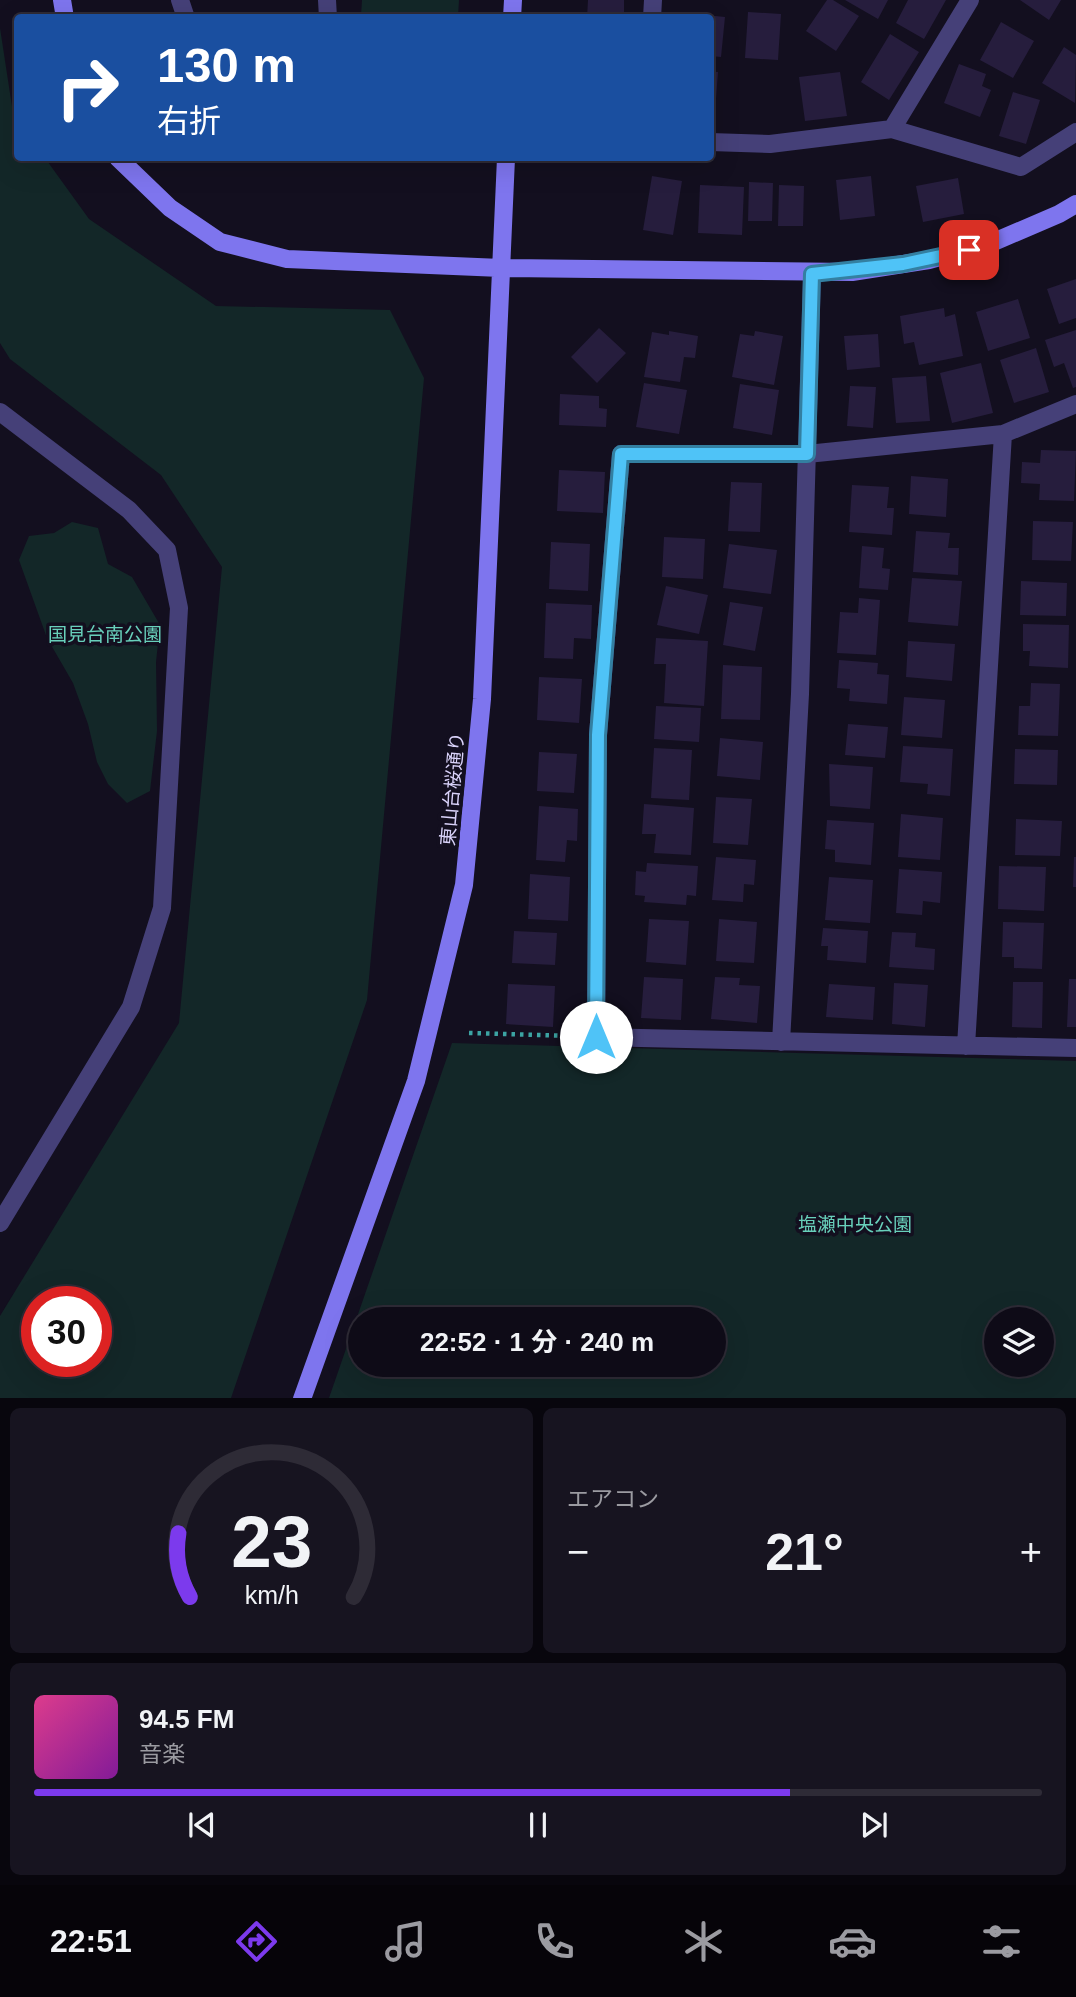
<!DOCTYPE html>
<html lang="ja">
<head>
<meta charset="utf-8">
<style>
  body { margin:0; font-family:Arial,"Noto Sans JP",sans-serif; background:#171420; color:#f1f3f6; height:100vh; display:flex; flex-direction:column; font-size:26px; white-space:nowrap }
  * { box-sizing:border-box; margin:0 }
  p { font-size:23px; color:#9b9ba1 }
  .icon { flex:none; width:38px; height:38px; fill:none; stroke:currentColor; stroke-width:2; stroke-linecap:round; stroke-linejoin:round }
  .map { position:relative; height:1398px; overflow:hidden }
  .panel { display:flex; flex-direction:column; gap:10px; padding:10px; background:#08060d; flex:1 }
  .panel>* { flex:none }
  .banner { position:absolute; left:14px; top:14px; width:700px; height:147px; border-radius:7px; box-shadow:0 7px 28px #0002,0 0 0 2px #2e2b36; background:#1a4fa0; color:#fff; overflow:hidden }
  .buttons { position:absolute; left:984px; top:1307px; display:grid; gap:14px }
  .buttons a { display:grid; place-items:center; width:70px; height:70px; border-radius:50%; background:#0e0b17; box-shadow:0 7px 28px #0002,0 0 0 2px #2e2b36; font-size:35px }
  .speed { position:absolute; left:21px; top:1286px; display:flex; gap:14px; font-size:35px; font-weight:700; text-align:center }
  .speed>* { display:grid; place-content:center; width:91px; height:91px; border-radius:50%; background:#0e0b17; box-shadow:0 7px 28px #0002,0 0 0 2px #2e2b36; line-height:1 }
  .speed .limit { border:10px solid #d22; background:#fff; color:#111 }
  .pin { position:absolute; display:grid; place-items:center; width:60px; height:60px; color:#fff; margin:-30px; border-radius:14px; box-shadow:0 4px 10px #0006 }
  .me { position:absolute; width:77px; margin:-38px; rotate:0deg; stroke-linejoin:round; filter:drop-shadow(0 0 5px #0008) }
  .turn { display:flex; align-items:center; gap:24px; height:147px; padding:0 28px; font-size:32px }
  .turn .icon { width:91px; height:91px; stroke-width:2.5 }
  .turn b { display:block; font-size:49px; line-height:60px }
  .big { font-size:52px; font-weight:700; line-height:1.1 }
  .panel .card { flex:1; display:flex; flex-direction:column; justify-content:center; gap:10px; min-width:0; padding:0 24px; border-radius:10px; background:#171420 }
  .panel .dial { align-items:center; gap:0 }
  .dial svg { height:182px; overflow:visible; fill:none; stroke:#2e2b36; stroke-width:7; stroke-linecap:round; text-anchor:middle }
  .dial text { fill:#f1f3f6; stroke:none }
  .song { display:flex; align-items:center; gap:21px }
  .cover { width:84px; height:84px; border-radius:10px; background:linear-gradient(135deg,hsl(330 70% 55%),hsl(290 70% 35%)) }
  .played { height:7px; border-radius:4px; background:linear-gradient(90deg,#7c3aed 75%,#2e2b36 75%) }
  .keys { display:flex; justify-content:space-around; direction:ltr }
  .heat { display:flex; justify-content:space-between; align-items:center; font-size:38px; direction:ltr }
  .panel .tiles { flex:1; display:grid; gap:10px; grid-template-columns:1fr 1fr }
  .card:last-child { grid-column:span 2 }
  .trip { position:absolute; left:348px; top:1307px; width:378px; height:70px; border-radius:35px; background:#0e0b17; box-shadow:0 7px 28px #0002,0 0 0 2px #2e2b36; font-weight:700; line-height:70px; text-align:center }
  .tab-bar { display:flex; height:112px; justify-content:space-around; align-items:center; background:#060409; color:#9b9ba1 }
  .tab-bar .icon { width:49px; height:49px }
  .tab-bar .active { color:#7c3aed }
  .tab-bar b { font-size:32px; color:#f1f3f6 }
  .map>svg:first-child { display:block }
  .green { fill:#132728; fill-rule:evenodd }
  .building { fill:#261d3d }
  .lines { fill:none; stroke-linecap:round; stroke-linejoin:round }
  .path { stroke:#3ca4a3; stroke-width:4.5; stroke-dasharray:3.5 5; stroke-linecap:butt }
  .street { stroke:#454078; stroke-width:18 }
  .secondary { stroke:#7e75ee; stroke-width:18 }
  .route-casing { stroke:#337fa1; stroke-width:18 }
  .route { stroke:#4fc3f7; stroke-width:12 }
  .labels { text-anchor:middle; stroke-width:7; stroke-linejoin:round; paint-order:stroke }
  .park-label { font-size:19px; fill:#68d0bb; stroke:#130f1f }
  .street-label { font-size:19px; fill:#d9d2f9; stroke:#130f1f }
</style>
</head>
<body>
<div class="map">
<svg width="1076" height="1399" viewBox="0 0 1076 1399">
  <rect width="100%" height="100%" fill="#130f1f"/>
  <path class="green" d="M 362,0 L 459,0 L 458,17 L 361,16 Z
    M 0,28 L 13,113 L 17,120 L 18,158 L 45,158 L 89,219 L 216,306 L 390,310 L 424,378 L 367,1000 L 231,1398 L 0,1398 L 0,1316 L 179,1023 L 222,567 L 161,475 L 10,359 L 0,343 ZM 96,1302 L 96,1362 L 37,1362 L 37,1302 Z
    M 72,522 L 98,528 L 108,564 L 132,577 L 160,625 L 156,662 L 157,731 L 150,791 L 127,803 L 108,784 L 97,762 L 88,724 L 73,683 L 47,638 L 19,560 L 29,536 L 54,533 Z
    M 452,1043 L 1076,1061 L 1076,1398 L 329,1398 ZM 360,1320 L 714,1320 L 714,1365 L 360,1365 ZM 996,1320 L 1041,1320 L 1041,1365 L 996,1365 Z"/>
  <path class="building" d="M 588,0 L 624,0 L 624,18 L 587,18 Z
    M 827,0 L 833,0 L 859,16 L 836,51 L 806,31 Z
    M 845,0 L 888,0 L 878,19 Z
    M 908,0 L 946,0 L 924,39 L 896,23 Z
    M 1020,0 L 1061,0 L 1049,20 Z
    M 748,12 L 781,14 L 778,60 L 745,58 Z
    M 696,14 L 725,17 L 721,57 L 710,56 L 710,18 L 695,18 Z
    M 1001,22 L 1034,41 L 1013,78 L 980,60 Z
    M 890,34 L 919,52 L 889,100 L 861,82 Z
    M 1064,47 L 1076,55 L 1075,103 L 1042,83 Z
    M 959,64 L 986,74 L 982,86 L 991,90 L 980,117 L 944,103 Z
    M 710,72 L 718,72 L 715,112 L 710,112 Z
    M 840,72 L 847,116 L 805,121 L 799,77 Z
    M 1013,92 L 1040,100 L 1026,144 L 999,136 Z
    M 652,176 L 682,181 L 673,235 L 643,230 Z
    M 871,176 L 875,216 L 840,220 L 836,180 Z
    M 958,178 L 964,214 L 923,222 L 916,186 Z
    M 749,182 L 773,183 L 772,221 L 748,221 Z
    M 700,185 L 744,187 L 742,235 L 698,233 Z
    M 779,185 L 804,186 L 803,226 L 778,226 Z
    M 1076,279 L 1076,318 L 1059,324 L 1047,289 Z
    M 1018,299 L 1030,338 L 988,351 L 976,312 Z
    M 944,308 L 945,317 L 955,314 L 963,356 L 919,365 L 914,342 L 904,344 L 900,316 Z
    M 599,328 L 626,353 L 597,383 L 571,357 Z
    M 1076,330 L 1076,387 L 1073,388 L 1064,363 L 1054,367 L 1045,340 Z
    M 669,331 L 698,336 L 695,358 L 684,357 L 680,382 L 644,377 L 652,332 L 669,335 Z
    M 755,331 L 783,336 L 774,385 L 732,377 L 740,334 L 754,336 Z
    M 878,334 L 880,367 L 847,370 L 844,336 Z
    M 1036,348 L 1049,392 L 1014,403 L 1000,360 Z
    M 981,363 L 993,413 L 952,423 L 940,373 Z
    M 926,376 L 930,421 L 896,423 L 892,378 Z
    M 644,383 L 687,390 L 679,434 L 636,427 Z
    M 740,384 L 779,390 L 772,435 L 733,428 Z
    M 850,386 L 876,387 L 873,428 L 847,426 Z
    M 560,394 L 599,396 L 599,408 L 607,409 L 606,427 L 559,425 Z
    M 1041,450 L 1076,451 L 1074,501 L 1039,500 L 1040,484 L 1021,483 L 1022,462 L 1040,463 Z
    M 559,470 L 605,472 L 603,513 L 557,511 Z
    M 911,476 L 948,479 L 946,517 L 909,514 Z
    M 731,482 L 762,483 L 760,532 L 728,531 Z
    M 852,485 L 889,487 L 887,508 L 894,508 L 892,535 L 849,532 Z
    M 1033,521 L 1073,522 L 1071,561 L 1032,560 Z
    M 916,531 L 950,533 L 948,548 L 959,548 L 958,575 L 913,572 Z
    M 664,537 L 705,539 L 703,579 L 662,577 Z
    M 551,542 L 590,544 L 588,591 L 549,589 Z
    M 729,544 L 777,550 L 771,594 L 723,588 Z
    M 862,546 L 884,548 L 882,568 L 890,569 L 888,590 L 859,588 Z
    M 912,578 L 962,581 L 958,626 L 908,622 Z
    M 1021,581 L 1067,583 L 1066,616 L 1020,615 Z
    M 666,586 L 708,595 L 699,634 L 657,625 Z
    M 859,598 L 880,600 L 876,655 L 837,653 L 840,612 L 858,613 Z
    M 730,602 L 763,607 L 755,651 L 723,645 Z
    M 546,603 L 592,605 L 591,639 L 574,638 L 573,659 L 544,658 Z
    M 1023,624 L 1069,625 L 1068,668 L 1029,666 L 1030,651 L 1023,651 Z
    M 656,638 L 708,641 L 704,706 L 664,703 L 666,664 L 654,664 Z
    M 908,641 L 955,644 L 952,681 L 906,677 Z
    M 839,660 L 878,663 L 877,674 L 889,675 L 887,704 L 849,701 L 850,689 L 837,688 Z
    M 723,665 L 762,667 L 760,720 L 721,719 Z
    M 539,677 L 582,679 L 579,723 L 537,720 Z
    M 1031,683 L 1060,684 L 1058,736 L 1018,735 L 1019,706 L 1030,706 Z
    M 904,697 L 945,700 L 942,738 L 901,735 Z
    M 656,706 L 701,708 L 699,742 L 654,739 Z
    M 848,724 L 888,727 L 885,758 L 845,755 Z
    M 720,738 L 763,742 L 760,780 L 717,776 Z
    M 903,746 L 953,749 L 950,796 L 927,794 L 928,784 L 900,782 Z
    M 654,748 L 692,750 L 689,800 L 651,798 Z
    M 1015,749 L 1058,750 L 1057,785 L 1014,784 Z
    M 539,752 L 577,754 L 574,793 L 537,791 Z
    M 829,764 L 873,767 L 870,809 L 830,806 Z
    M 716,797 L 752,799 L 748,845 L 713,843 Z
    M 644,804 L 694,808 L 691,855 L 654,853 L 656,834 L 642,834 Z
    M 539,806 L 578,809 L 577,841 L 567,840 L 565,862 L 536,860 Z
    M 901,814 L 943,818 L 940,860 L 898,857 Z
    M 1016,819 L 1062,821 L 1060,856 L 1015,855 Z
    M 827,820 L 874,823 L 871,865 L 835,862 L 835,850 L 825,849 Z
    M 716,857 L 756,860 L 754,885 L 744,884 L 743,902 L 712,900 Z
    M 1074,857 L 1076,857 L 1076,887 L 1073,887 Z
    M 647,863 L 698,866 L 696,896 L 687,895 L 686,905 L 644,902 L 645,896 L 635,895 L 636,871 L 646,872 Z
    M 999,866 L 1046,867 L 1044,911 L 998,909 Z
    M 899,869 L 942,872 L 940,903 L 923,901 L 922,915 L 896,913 Z
    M 530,874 L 570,877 L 568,921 L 528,919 Z
    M 829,877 L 873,880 L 870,923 L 825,920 Z
    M 649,919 L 689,921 L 686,965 L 646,962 Z
    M 719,919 L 757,922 L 754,963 L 716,961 Z
    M 1003,922 L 1044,923 L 1042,969 L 1014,968 L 1014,957 L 1002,957 Z
    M 823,928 L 868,931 L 866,963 L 827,960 L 828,946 L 821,946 Z
    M 514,931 L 557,933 L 555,965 L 512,963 Z
    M 892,932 L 916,933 L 915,947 L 935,949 L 934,970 L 889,967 Z
    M 644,977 L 683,979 L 681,1020 L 641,1018 Z
    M 715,977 L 740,978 L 739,985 L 760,986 L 757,1023 L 711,1019 Z
    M 1069,979 L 1076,979 L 1076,1027 L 1067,1027 Z
    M 1013,982 L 1043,982 L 1042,1028 L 1012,1027 Z
    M 894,983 L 928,985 L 925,1027 L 892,1024 Z
    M 508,984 L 555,986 L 553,1027 L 506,1024 Z
    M 829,984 L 875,987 L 873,1020 L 826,1017 Z"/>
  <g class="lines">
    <path class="path" d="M 469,1033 L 573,1036"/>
    <path class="street" d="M 180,0 L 186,18
      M 327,0 L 328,18
      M 652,18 L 653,0
      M 892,129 L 970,0
      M 710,142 L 770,144 L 892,129 L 1021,167 L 1076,132
      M 1076,404 L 1003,434 L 807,454 L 621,454 L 598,735 L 596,1037 L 1076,1048
      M 0,412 L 129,510 L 167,550 L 179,608 L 162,908 L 131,1007 L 0,1223
      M 781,1042 L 800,694 L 812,274
      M 966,1046 L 1003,434"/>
    <path class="secondary" d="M 62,0 L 65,18
      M 512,18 L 513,0
      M 118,158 L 170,208 L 220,242 L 287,259 L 501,268 L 852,272 L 929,260 L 989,244 L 1059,214 L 1076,204
      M 302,1399 L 416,1081 L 464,885 L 482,699 L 506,158"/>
  </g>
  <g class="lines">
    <defs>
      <path id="route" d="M 596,1037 L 598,735 L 621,454 L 807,454 L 812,274 L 903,264 L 969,250"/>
    </defs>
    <use href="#route" class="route-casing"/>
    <use href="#route" class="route"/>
  </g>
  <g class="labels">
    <g class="park-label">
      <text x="105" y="641">国見台南公園</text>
      <text x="855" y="1231">塩瀬中央公園</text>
    </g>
    <g class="street-label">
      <text transform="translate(452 789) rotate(-85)" y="7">東山台桜通り</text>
    </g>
  </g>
</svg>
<div class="buttons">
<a><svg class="icon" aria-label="layers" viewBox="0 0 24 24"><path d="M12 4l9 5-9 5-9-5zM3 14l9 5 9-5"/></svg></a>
</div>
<div class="speed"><div class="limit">30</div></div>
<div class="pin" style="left:969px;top:250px;background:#d93025"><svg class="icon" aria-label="arrive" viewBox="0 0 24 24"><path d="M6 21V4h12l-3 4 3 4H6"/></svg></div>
<svg class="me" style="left:596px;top:1037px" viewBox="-20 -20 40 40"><circle r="19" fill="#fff"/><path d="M0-13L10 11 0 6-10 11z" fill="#4fc3f7"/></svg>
<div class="trip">22:52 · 1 分 · 240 m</div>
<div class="banner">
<div class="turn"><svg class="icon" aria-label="right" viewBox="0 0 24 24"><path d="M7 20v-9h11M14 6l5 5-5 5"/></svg><div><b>130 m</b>右折</div></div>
</div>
</div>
<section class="panel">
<div class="tiles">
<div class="card dial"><svg viewBox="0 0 100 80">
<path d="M14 69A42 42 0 1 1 86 69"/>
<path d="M14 69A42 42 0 0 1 9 41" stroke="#7c3aed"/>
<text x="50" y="56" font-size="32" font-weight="700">23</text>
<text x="50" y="72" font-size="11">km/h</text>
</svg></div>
<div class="card"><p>エアコン</p>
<div class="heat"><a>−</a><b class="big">21°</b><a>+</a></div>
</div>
<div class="card">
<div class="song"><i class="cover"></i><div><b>94.5 FM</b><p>音楽</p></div></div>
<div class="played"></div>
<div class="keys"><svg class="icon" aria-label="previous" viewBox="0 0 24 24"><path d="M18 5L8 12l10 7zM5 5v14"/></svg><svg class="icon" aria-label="pause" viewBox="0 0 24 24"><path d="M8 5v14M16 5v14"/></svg><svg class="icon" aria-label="next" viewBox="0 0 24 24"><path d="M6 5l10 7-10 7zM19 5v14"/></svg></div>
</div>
</div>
</section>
<nav class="tab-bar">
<b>22:51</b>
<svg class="icon active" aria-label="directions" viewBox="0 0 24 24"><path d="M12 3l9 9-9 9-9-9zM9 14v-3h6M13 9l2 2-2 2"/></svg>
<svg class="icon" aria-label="music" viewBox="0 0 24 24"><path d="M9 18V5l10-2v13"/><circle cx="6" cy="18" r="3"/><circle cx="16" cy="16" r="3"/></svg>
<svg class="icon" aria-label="phone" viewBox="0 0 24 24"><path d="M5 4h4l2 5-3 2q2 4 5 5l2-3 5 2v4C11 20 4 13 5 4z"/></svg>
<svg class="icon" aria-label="climate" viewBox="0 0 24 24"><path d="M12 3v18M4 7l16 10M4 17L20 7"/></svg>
<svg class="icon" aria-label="car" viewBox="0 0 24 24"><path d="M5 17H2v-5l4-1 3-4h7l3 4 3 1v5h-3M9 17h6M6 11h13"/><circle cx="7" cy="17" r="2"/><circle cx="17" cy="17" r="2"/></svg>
<svg class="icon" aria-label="filters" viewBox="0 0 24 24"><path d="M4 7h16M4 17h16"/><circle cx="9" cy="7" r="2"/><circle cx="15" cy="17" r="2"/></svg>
</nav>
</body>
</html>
